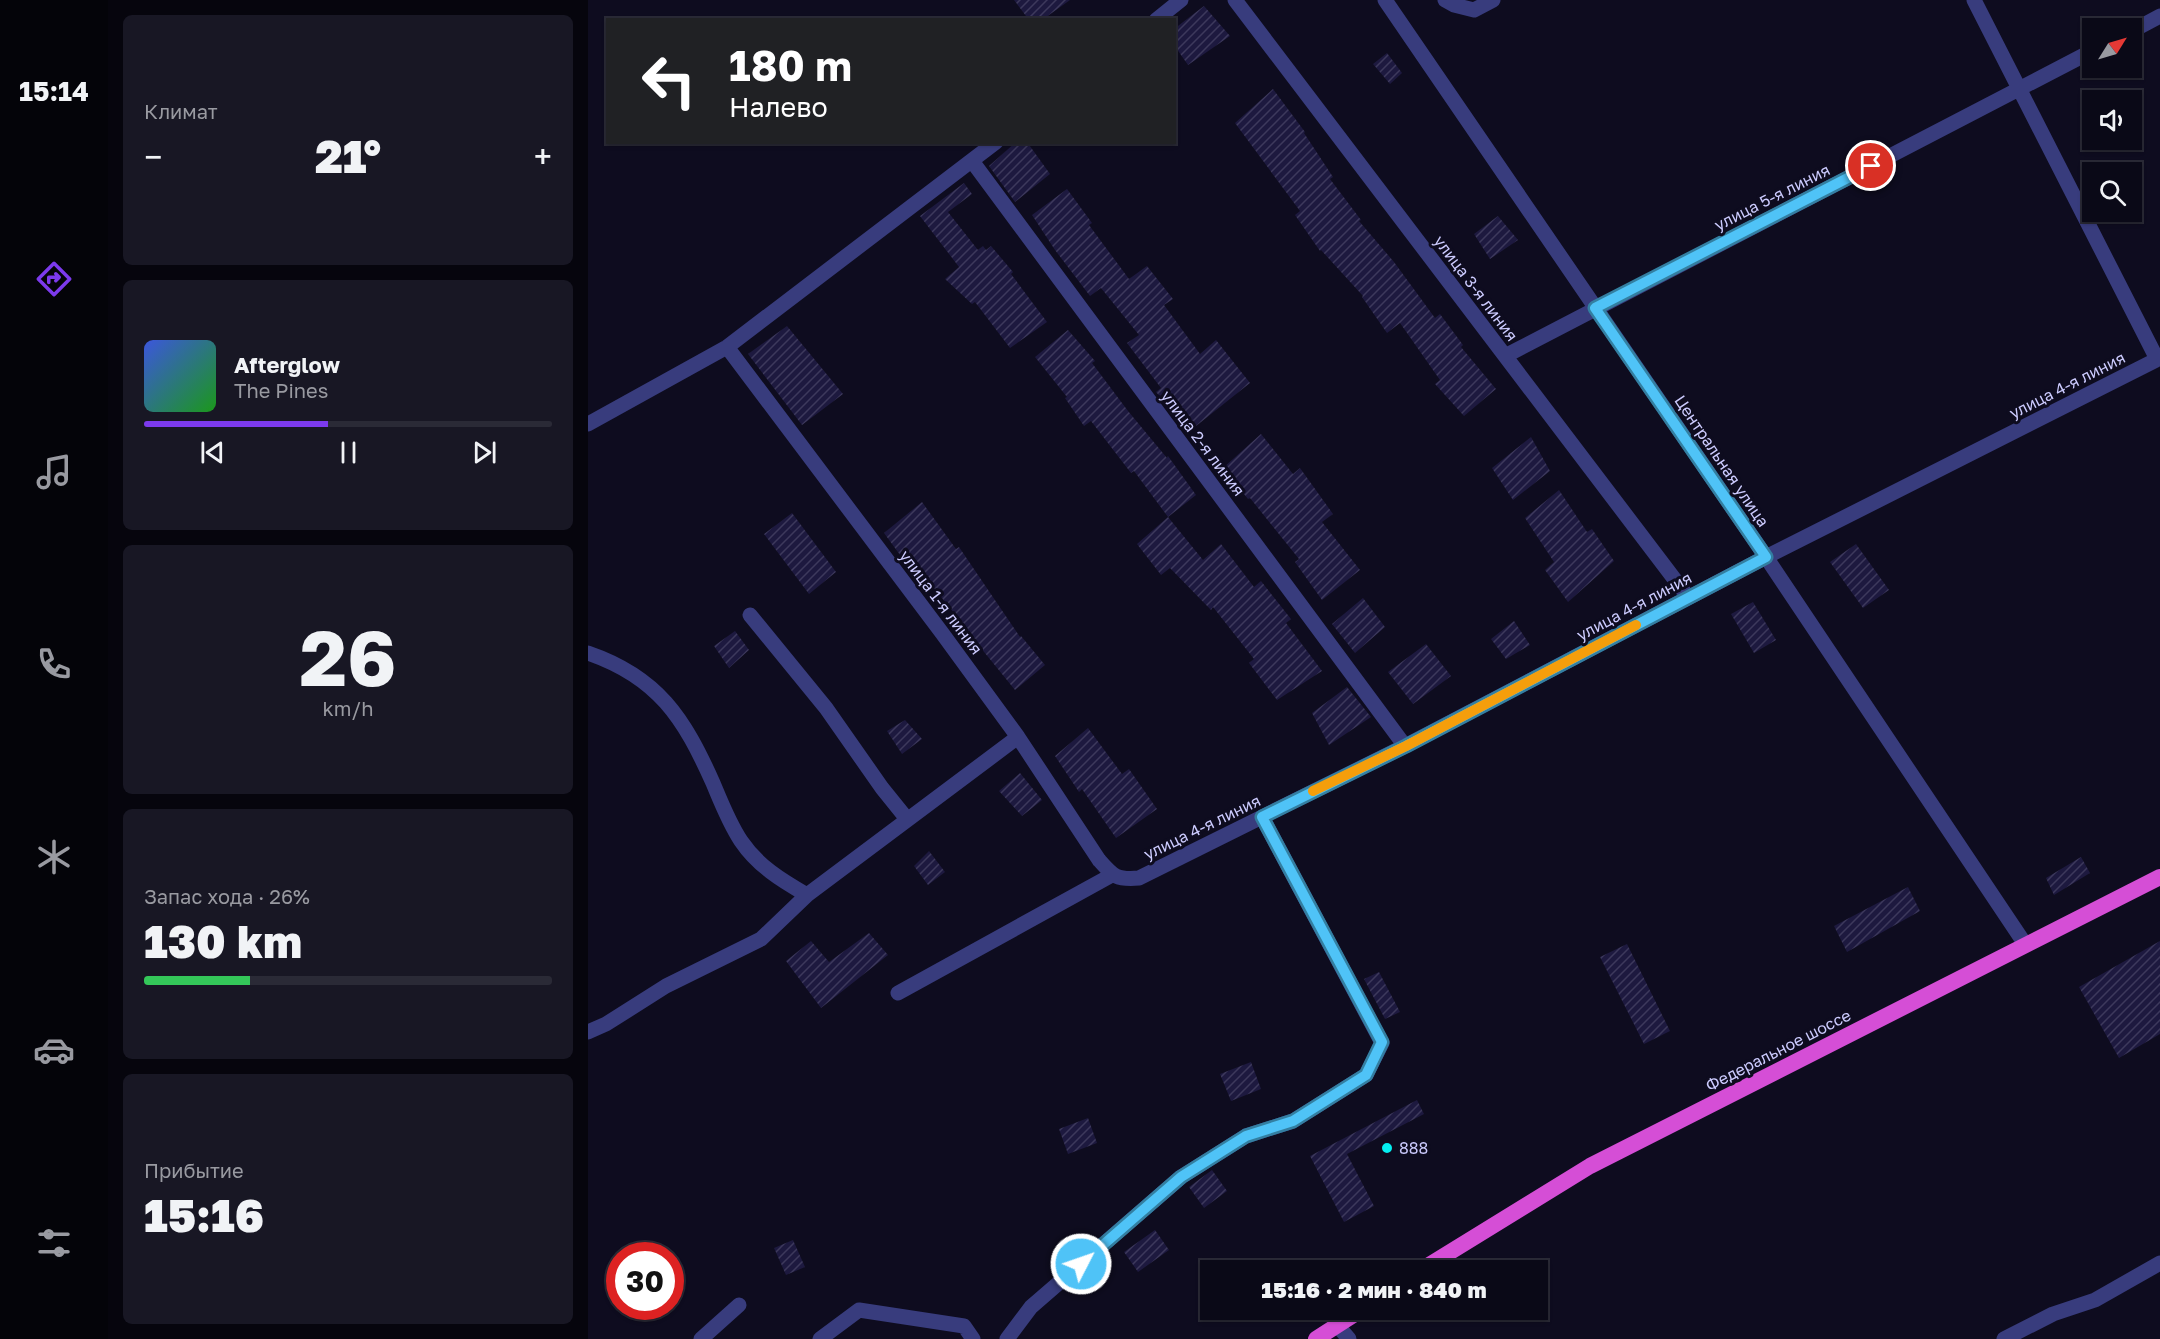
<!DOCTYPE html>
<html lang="ru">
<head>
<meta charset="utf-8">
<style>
  body { margin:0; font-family:"Golos Text",sans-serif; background:#181724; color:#f1f3f6; height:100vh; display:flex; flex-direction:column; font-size:22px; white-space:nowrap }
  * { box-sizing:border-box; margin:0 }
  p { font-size:20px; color:#999aa1 }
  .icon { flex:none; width:33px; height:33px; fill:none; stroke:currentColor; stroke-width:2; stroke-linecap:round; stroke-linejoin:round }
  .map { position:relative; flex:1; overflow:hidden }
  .details { display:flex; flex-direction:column; gap:15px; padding:15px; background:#06050d; width:480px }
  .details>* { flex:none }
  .top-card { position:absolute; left:18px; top:18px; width:570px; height:126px; border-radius:0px; box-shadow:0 2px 4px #0004,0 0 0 2px #2a2a36; background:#202124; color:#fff; overflow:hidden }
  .needle { width:39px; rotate:53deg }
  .buttons { position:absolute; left:1494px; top:18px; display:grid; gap:12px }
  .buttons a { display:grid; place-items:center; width:60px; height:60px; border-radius:0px; background:#0a0917; box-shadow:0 2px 4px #0004,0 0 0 2px #2a2a36; font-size:30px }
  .speed { position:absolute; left:18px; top:1242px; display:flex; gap:12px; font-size:30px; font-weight:700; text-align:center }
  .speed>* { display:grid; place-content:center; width:78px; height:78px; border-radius:50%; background:#0a0917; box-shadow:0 2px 4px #0004,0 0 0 2px #2a2a36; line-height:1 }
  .speed .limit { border:9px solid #d22; background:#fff; color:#111 }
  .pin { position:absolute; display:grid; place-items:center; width:51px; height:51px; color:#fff; margin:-26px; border:3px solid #fff; border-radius:50%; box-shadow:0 2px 6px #0007 }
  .me { position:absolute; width:66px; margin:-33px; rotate:49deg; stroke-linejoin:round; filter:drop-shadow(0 0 4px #0008) }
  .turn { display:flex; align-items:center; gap:21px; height:126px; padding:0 24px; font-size:27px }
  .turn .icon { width:78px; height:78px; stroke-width:2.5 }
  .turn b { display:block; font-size:42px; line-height:51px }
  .big { font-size:45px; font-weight:800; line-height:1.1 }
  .details .tile { flex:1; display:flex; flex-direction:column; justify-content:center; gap:9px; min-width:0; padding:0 21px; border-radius:9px; background:#181724 }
  .details .dial { align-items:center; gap:0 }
  .dial b { font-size:78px; line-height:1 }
  .song { display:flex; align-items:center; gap:18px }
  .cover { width:72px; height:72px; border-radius:9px; background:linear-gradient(135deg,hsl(230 70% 55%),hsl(120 70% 35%)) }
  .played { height:6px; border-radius:3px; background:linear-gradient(90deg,#7c3aed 45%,#2a2a36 45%) }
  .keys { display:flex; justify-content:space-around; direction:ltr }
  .heat { display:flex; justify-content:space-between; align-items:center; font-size:33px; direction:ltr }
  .charge { height:9px; border-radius:4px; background:linear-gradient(90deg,#34c759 26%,#2a2a36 0) }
  .trip { position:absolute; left:612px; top:1260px; width:348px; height:60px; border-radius:0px; background:#0a0917; box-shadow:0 2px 4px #0004,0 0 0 2px #2a2a36; font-weight:800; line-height:60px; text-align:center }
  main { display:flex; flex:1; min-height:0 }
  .tab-bar { display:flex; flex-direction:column; width:108px; justify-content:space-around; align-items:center; background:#040409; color:#999aa1 }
  .tab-bar .icon { width:42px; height:42px }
  .tab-bar .current { color:#7c3aed }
  .tab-bar b { font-size:27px; color:#f1f3f6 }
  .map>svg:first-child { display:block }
  .building { fill:url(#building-hatch) }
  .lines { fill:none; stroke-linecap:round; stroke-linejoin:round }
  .minor { stroke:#383c7d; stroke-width:15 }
  .trunk { stroke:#d54ed6; stroke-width:16 }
  .route-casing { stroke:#337fa1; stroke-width:15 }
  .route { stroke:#4fc3f7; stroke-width:10 }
  .slow { stroke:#f59e0b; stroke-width:10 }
  .poi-dot { fill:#04eff1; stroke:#0e0c1f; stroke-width:2 }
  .labels { text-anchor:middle; stroke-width:6; stroke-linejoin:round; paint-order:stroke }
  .street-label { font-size:16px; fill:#cccbfe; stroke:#0e0c1f }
  .poi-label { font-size:16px; fill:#cccbfe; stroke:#0e0c1f; text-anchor:start }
</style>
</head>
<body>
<main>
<nav class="tab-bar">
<b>15:14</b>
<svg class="icon current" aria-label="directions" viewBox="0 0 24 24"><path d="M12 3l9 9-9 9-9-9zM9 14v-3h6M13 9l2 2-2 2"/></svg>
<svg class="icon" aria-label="music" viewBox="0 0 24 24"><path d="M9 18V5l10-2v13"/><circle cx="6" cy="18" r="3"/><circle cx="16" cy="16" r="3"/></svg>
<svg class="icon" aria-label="phone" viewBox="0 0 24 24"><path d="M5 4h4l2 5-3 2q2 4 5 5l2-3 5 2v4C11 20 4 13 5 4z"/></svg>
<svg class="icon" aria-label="climate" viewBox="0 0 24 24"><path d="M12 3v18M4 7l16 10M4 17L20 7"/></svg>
<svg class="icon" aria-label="car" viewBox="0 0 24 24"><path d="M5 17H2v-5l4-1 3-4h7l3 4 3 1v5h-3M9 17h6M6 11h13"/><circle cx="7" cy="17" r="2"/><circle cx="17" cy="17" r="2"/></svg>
<svg class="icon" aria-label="filters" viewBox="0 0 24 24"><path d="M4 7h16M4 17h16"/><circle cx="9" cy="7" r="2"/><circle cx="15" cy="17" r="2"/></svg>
</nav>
<section class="details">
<div class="tile"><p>Климат</p>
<div class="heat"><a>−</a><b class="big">21°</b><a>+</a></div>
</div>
<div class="tile">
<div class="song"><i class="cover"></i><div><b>Afterglow</b><p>The Pines</p></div></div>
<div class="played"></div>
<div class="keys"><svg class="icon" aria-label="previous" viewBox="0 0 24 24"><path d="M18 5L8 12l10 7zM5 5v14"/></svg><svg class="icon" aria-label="pause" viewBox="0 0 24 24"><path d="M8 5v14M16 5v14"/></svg><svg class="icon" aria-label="next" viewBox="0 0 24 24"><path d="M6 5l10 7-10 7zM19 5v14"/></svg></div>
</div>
<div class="tile dial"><b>26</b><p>km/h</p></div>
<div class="tile"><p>Запас хода · 26%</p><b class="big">130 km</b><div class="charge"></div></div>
<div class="tile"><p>Прибытие</p><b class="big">15:16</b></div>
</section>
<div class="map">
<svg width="1572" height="1339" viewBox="0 0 1572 1339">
  <defs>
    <pattern id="building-hatch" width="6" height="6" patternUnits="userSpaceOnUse" patternTransform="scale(1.5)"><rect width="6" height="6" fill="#1d193f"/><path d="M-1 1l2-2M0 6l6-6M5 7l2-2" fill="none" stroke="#3d395c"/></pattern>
  </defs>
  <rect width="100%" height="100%" fill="#0e0c1f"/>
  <path class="building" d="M 426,0 L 482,0 L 454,20 L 441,20 Z
    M 616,6 L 642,36 L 600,65 L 586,45 L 586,29 Z
    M 799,53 L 814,73 L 802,84 L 785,64 Z
    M 685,89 L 717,132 L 716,133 L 745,177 L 742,179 L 773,220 L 771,221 L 806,262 L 847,318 L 852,314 L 875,345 L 873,347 L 908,389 L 876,416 L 847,384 L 852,380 L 812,323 L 799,333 L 774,297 L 775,296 L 733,250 L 732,251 L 707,215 L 712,211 L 647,123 Z
    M 428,142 L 439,142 L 462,174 L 427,202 L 401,166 Z
    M 376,183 L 384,194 L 360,212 L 390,250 L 395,246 L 398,250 L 403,246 L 425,272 L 423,274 L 459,322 L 422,348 L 387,302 L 384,304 L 357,279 L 371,267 L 332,216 Z
    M 479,189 L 504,223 L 501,225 L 541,279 L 559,266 L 585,299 L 576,305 L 612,354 L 628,340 L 662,383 L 603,430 L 568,392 L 573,388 L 539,343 L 551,335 L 513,288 L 502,296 L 467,250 L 444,215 Z
    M 910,216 L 930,240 L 902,259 L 886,234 Z
    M 199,326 L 255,394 L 214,425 L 160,354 Z
    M 480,330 L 507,361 L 504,363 L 540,411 L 579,458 L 580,456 L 608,495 L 580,517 L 546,471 L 543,473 L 503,421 L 496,426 L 477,398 L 479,397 L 447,357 Z
    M 673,434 L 705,474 L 712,468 L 745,514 L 734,522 L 772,570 L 734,600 L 707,562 L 711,559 L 662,498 L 660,499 L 635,468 Z
    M 943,437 L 962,471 L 925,500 L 904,468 Z
    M 971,490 L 999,532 L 1004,529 L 1026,561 L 980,602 L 957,570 L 966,562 L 937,518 Z
    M 334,502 L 368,549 L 371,547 L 432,637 L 433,636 L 457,665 L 427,690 L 392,647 L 391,648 L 366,613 L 328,566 L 323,570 L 296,533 Z
    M 204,513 L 248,572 L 221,594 L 176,534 Z
    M 580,517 L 615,560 L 633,544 L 666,587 L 673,581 L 703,619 L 698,623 L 734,671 L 689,700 L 661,663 L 666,659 L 625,607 L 623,610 L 582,568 L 573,575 L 549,544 Z
    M 1268,544 L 1301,590 L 1275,608 L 1242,562 Z
    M 775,598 L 797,627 L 767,653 L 744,624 Z
    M 1165,602 L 1188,640 L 1166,653 L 1143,614 Z
    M 926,621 L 942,645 L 918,659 L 903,639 Z
    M 147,631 L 161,650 L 141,668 L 126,646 Z
    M 838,644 L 863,676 L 825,704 L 800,672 Z
    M 759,687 L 783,717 L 741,745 L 724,713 Z
    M 317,720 L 334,739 L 314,754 L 299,731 Z
    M 500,728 L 534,774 L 541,769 L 569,809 L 528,838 L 494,789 L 491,792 L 467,756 Z
    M 432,773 L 454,800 L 434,816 L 411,791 Z
    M 341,851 L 357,872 L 340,885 L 326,866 Z
    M 1493,857 L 1502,873 L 1466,895 L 1458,878 Z
    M 1320,887 L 1332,911 L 1259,952 L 1246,926 Z
    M 281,933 L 300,955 L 233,1008 L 198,961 L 223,941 L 241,962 Z
    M 1572,941 L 1572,1034 L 1531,1058 L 1491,987 Z
    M 1039,944 L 1082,1031 L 1056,1044 L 1012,957 Z
    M 791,972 L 812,1012 L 797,1019 L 776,979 Z
    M 663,1062 L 673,1089 L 643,1101 L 632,1074 Z
    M 829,1100 L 836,1114 L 759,1154 L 786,1206 L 756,1222 L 722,1156 Z
    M 500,1118 L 509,1143 L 480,1154 L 471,1129 Z
    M 624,1170 L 639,1191 L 616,1208 L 601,1187 Z
    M 567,1230 L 581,1250 L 550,1272 L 536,1252 Z
    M 205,1240 L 217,1267 L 198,1275 L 186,1248 Z"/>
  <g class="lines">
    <path class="minor" d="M 647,0 L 1100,597
      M 797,0 L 1178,557 L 1437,944
      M 857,0 L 866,5 L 886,10 L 905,0
      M 1386,0 L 1569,359
      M 568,20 L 593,0
      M 1544,31 L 1572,16
      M 384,161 L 817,746
      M 139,347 L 354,633 L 430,737 L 511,860 C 525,876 528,880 551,878 L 817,746 L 1178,557 L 1572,358
      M 917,356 L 1504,51
      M 0,424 L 139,347 L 408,142
      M 162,615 L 238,708 L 294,788 L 319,819
      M 0,653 C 70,677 96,718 125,783 C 133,802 141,823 153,841 C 170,866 193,880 219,895
      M 310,993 L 524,875
      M 0,1032 L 18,1024 L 78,986 L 173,939 L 219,895 L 430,737
      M 749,1325 L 761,1339
      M 113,1339 L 151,1305
      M 232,1339 L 271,1310 L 376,1326 L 385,1339
      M 419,1339 L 443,1307 L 593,1177 L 658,1136 L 705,1121 L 778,1075 L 794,1043 L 674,817
      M 1416,1339 L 1465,1314 L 1507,1300 L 1572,1263"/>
    <path class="trunk" d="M 833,1270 L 1002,1166 L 1572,877
      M 728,1339 L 773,1310"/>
  </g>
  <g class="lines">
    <defs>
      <path id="route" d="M 493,1264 L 593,1177 L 658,1136 L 705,1121 L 778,1075 L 794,1042 L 674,817 L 818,746 L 1178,557 L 1007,308 L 1283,166"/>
    </defs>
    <use href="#route" class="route-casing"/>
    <use href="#route" class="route"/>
    <path class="slow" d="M 725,791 L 818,746 L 1048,625"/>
  </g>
  <circle class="poi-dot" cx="799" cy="1148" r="6"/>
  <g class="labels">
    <g class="street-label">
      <text transform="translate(1184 197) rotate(-27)" y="6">улица 5-я линия</text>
      <text transform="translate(888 288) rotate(53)" y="6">улица 3-я линия</text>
      <text transform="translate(1479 385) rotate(-27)" y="6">улица 4-я линия</text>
      <text transform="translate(615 443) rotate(53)" y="6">улица 2-я линия</text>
      <text transform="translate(1134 461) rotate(56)" y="6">Центральная улица</text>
      <text transform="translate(353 602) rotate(53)" y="6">улица 1-я линия</text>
      <text transform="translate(1046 606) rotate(-28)" y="6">улица 4-я линия</text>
      <text transform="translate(614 827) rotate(-26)" y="6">улица 4-я линия</text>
      <text transform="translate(1190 1050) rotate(-27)" y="6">Федеральное шоссе</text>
    </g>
    <g class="poi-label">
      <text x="811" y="1154">888</text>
    </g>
  </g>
</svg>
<div class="buttons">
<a><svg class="needle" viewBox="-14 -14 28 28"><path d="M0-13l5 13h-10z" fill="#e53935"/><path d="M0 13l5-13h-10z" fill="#999aa1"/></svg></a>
<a><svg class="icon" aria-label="sound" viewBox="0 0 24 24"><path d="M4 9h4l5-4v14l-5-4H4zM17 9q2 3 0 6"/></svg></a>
<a><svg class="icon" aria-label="search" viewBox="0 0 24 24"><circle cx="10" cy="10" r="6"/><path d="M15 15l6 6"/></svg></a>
</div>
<div class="speed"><div class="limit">30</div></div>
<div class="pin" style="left:1283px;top:166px;background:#d93025"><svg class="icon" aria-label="arrive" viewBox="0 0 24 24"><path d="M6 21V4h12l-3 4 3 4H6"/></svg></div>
<svg class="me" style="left:493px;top:1264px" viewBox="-20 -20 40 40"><circle r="17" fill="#4fc3f7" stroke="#fff" stroke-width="3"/><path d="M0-11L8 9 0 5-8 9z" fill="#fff"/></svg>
<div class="trip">15:16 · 2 мин · 840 m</div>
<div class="top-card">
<div class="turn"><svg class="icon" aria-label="left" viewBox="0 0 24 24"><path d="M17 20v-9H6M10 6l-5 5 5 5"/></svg><div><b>180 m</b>Налево</div></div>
</div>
</div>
</main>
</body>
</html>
